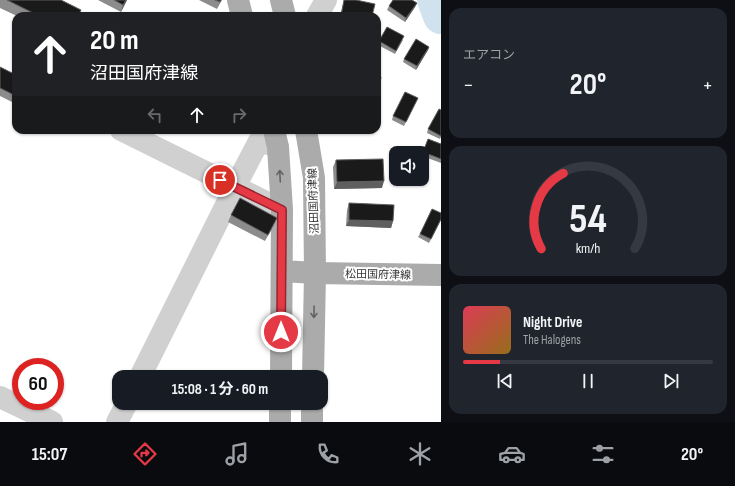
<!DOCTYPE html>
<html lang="ja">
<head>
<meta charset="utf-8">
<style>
  body { margin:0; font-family:"Sofia Sans Condensed","Noto Sans JP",sans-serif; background:#20242c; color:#f1f3f6; height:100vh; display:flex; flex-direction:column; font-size:15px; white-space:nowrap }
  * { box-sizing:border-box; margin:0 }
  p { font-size:13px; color:#9ea1a6 }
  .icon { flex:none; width:22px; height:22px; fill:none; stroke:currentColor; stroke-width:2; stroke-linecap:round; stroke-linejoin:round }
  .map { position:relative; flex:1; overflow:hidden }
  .details { display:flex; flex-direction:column; gap:8px; padding:8px; background:#0d0f14; width:294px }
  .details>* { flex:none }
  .banner { position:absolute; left:12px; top:12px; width:369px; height:122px; border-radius:12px; box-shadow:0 1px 3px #0004; background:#202124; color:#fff; overflow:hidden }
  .tools { position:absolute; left:389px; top:146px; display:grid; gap:8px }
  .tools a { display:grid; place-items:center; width:40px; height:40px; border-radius:8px; background:#171b24; box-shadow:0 1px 3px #0004; font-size:20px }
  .speed { position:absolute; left:12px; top:358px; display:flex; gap:8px; font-size:20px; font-weight:700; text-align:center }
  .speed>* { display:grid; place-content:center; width:52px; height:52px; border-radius:50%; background:#171b24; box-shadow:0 1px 3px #0004; line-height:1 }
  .speed .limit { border:6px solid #d22; background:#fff; color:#111 }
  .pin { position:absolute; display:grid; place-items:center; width:34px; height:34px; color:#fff; margin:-17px; border:2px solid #fff; border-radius:50%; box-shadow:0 1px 4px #0007 }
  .me { position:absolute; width:44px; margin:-22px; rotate:0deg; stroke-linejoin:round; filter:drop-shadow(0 0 3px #0008) }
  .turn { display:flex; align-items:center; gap:14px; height:84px; padding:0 12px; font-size:18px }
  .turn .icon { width:52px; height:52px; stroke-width:2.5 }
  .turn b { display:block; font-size:28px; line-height:34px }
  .lanes { display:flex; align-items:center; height:38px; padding:0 12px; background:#0003; justify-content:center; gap:20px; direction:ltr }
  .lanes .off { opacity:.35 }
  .big { font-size:30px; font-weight:700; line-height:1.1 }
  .details .tile { flex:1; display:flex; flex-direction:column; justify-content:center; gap:6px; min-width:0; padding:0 14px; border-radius:12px; background:#20242c }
  .details .dial { align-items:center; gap:0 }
  .dial svg { height:104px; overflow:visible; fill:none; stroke:#363941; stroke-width:7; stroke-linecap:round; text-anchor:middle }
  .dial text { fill:#f1f3f6; stroke:none }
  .song { display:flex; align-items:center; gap:12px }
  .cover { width:48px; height:48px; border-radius:6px; background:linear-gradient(135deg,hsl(350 70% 55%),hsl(40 70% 35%)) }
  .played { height:4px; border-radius:2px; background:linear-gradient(90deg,#e63946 15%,#363941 15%) }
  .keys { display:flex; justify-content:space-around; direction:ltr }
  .heat { display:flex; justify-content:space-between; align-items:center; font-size:22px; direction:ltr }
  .trip { position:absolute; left:112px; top:370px; width:216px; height:40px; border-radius:12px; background:#171b24; box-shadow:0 1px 3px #0004; font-weight:700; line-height:40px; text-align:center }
  .tabs { display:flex; height:64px; justify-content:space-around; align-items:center; background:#090b0e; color:#9ea1a6 }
  .tabs .icon { width:28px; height:28px }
  .tabs .selected { color:#e63946 }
  .tabs b { font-size:18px; color:#f1f3f6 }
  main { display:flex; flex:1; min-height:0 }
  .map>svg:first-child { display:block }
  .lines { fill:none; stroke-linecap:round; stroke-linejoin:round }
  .river { stroke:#cfe2ee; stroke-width:36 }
  .minor { stroke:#d0d0d0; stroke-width:22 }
  .major { stroke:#ababab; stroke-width:22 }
  .wall { fill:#8c8c8c }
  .shaded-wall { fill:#5f5f5f }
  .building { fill:#1a1a1a; stroke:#5f5f5f }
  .oneway { stroke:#636363 }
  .route-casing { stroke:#96252e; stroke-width:10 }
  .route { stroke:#e63946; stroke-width:7 }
  .labels { text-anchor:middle; stroke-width:4; stroke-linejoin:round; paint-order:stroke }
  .street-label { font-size:11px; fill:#333; stroke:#fff }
</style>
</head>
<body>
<main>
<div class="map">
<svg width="441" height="422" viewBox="0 0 441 422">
  <rect width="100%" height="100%" fill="#fff"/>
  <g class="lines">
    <path class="river" d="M 435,0 L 441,16"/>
    <path class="minor" d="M 317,16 L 326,0
      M 121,130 L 282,210
      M 140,377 L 235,187 L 259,141 L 278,147
      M 0,397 L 52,422
      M 117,422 L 127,403"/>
    <path class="major" d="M 238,0 L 242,16
      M 281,0 L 285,16
      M 274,130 L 278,147 L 282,210 L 281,377
      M 306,130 L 314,178 L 315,273 L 313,377
      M 282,271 L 315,273 L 441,275
      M 280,422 L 280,403
      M 312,422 L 312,403"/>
  </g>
  <path class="wall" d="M 0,0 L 61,0 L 78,16 L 17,16 L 0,8 Z
    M 98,0 L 127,0 L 121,12 Z
    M 199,0 L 222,0 L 217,9 Z
    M 344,0 L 356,0 L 372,16 L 340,16 Z
    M 417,3 L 415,7 L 405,22 L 387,10 L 389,6 Z
    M 403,40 L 395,54 L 378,45 L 379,41 Z
    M 429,47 L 428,50 L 416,70 L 403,62 L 404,59 Z
    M 0,67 L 16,75 L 16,104 L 0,96 Z
    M 418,98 L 404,126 L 392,120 L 393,116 Z
    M 441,110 L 441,137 L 440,139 L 427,133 L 428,129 Z
    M 69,130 L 75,130 L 73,132 Z
    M 428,139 L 441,144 L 441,163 L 422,156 Z
    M 336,160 L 382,188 L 334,189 L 333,167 Z
    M 349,203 L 393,221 L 391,228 L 346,226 L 347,210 Z
    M 441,213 L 441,220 L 429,243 L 418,237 L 420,234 Z
    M 231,215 L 274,225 L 265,241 L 228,222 Z"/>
  <path class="shaded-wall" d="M 126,0 L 127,0 L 121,12 L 123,5 Z
    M 417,3 L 415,7 L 405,22 L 406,18 Z
    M 429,47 L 428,50 L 416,70 L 417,66 Z
    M 384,181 L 382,188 L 334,189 L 337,182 Z
    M 349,220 L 393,221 L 391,228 L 346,226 Z"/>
  <path class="building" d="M 7,0 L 61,0 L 81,10 L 78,16 L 39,16 Z
    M 114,0 L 126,0 L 123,5 Z
    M 215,0 L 221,0 L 220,2 Z
    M 344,0 L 356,0 L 375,4 L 372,16 L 341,16 Z
    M 393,0 L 412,0 L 417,3 L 406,18 L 389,6 Z
    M 387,27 L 404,36 L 396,51 L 379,41 Z
    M 416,39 L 429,47 L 417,66 L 404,59 Z
    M 0,67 L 16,75 L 16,96 L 0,88 Z
    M 377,76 L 381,77 L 377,99 Z
    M 405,92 L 418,98 L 406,122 L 393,116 Z
    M 439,109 L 441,110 L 441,136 L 428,129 Z
    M 428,139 L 441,144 L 441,159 L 423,152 Z
    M 383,159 L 384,181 L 337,182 L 336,160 Z
    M 240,198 L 277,218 L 268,235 L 231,215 Z
    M 349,203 L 394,205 L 393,221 L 349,220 Z
    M 432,209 L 441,213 L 441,219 L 431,239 L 420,234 Z"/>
  <defs><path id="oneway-shaft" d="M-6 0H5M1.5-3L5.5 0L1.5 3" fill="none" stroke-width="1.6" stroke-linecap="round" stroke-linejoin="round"/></defs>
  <g class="oneway">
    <use href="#oneway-shaft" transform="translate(280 176) rotate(-93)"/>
    <use href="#oneway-shaft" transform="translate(314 312) rotate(91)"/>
  </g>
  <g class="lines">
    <defs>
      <path id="route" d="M 220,180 L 282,210 L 281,332"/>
    </defs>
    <use href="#route" class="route-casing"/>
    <use href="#route" class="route"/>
  </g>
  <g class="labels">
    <g class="street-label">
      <text transform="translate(313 201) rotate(-92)" y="4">沼田国府津線</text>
      <text transform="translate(378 274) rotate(1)" y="4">松田国府津線</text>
    </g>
  </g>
</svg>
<div class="tools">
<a><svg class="icon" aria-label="sound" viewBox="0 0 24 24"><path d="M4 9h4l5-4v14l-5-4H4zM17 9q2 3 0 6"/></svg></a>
</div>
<div class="speed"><div class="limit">60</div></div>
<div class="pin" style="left:220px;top:180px;background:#d93025"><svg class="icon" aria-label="arrive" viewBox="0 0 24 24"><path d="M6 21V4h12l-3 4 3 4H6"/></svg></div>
<svg class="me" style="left:281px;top:332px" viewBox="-20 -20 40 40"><circle r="17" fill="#e63946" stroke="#fff" stroke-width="3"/><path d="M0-11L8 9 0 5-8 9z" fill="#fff"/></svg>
<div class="trip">15:08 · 1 分 · 60 m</div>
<div class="banner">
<div class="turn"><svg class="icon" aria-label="ahead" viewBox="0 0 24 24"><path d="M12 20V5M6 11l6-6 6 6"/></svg><div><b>20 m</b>沼田国府津線</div></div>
<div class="lanes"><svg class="icon off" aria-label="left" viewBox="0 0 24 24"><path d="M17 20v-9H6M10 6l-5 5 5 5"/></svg><svg class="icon" aria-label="ahead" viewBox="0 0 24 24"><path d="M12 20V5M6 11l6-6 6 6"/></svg><svg class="icon off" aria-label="right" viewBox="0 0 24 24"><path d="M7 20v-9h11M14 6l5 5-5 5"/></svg></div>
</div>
</div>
<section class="details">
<div class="tile"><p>エアコン</p>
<div class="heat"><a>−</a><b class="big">20°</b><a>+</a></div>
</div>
<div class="tile dial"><svg viewBox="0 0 100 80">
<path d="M14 69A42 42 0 1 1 86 69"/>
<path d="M14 69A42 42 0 0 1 31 11" stroke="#e63946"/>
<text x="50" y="56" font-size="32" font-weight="700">54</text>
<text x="50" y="72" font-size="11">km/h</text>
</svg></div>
<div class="tile">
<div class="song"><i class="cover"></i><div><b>Night Drive</b><p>The Halogens</p></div></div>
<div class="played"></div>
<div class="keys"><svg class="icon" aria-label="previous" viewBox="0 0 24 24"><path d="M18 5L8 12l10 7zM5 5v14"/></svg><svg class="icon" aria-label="pause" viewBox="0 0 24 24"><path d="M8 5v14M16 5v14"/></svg><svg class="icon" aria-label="next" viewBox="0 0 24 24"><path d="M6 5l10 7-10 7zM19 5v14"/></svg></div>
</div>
</section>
</main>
<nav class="tabs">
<b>15:07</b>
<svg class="icon selected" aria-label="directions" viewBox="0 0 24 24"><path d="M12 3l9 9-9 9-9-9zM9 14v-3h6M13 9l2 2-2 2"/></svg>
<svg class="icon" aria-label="music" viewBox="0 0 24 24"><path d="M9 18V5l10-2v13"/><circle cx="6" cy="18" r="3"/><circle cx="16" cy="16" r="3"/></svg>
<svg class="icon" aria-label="phone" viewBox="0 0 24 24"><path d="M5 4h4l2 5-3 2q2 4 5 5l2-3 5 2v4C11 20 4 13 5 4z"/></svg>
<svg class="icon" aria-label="climate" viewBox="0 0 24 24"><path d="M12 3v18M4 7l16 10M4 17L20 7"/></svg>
<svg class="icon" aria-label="car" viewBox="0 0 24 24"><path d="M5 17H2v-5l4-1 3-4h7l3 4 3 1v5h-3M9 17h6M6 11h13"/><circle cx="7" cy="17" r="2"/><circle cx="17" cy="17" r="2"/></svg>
<svg class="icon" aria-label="filters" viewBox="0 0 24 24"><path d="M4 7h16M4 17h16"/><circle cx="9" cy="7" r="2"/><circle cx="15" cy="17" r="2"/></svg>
<b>20°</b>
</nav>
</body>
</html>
